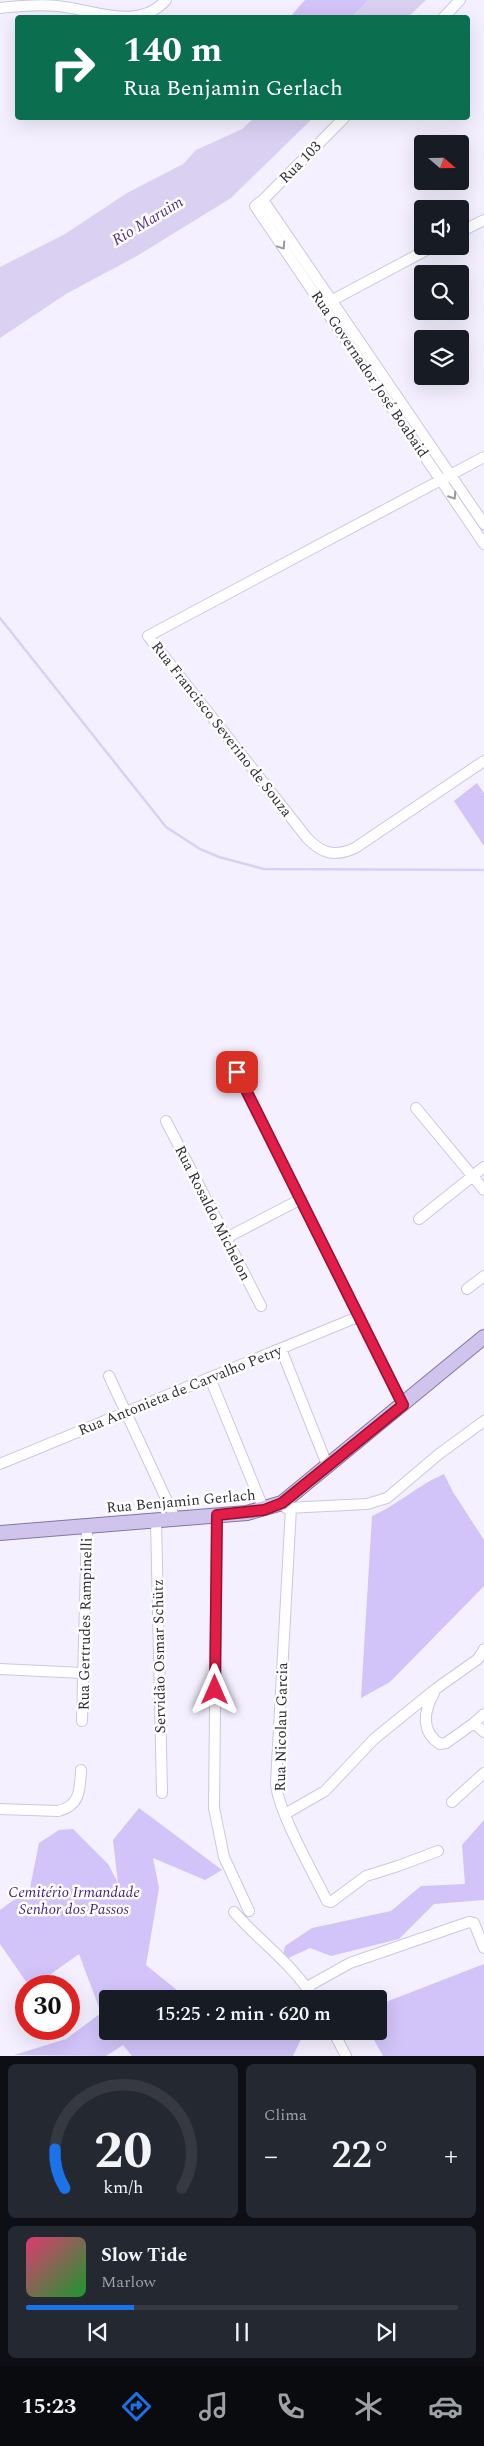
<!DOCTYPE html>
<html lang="pt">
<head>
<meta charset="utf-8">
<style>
  body { margin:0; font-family:Spectral,serif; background:#242831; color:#f1f3f6; height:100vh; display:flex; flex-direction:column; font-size:19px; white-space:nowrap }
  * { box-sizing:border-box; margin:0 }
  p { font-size:16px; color:#9ea1a6 }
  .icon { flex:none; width:28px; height:28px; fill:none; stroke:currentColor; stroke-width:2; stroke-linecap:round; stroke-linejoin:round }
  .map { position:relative; height:2056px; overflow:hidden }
  .drawer { display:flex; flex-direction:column; gap:8px; padding:8px; background:#0d0f14; flex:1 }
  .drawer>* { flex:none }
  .top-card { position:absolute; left:15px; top:15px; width:455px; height:105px; border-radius:5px; box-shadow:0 5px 20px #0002; background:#0b6e4f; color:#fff; overflow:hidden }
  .needle { width:32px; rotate:110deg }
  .controls { position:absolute; left:414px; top:135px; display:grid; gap:10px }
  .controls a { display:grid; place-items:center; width:55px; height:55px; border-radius:5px; background:#171b24; box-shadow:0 5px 20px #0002; font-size:25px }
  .speed { position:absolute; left:15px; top:1975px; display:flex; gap:10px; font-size:25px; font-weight:700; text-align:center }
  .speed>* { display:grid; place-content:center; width:65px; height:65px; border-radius:50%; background:#171b24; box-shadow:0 5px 20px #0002; line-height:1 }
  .speed .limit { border:8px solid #d22; background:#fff; color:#111 }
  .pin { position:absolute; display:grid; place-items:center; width:42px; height:42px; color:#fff; margin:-21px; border-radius:10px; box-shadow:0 2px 8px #0006 }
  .me { position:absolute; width:55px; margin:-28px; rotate:0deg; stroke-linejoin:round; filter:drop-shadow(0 0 4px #0008) }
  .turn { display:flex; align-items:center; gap:18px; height:105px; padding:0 25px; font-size:22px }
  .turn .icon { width:65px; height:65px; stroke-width:2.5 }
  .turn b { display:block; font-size:35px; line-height:42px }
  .big { font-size:38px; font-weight:600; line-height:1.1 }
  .drawer .card { flex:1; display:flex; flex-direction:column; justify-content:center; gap:8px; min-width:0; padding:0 18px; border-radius:8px; background:#242831 }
  .drawer .dial { align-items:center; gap:0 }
  .dial svg { height:130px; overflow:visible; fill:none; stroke:#363941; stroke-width:7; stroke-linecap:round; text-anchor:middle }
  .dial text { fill:#f1f3f6; stroke:none }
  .song { display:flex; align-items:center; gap:15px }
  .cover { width:60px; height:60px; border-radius:8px; background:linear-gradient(135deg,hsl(340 70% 55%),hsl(130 70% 35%)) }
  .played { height:5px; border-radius:2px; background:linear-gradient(90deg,#1a73e8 25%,#363941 25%) }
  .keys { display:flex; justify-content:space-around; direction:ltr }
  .heat { display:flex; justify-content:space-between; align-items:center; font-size:28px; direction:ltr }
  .drawer .tiles { flex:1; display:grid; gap:8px; grid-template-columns:1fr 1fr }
  .card:last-child { grid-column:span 2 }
  .trip { position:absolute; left:99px; top:1990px; width:288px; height:50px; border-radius:5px; background:#171b24; box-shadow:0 5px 20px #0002; font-weight:600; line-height:50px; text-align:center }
  .dock { display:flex; height:80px; justify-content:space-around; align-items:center; background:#090b0e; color:#9ea1a6 }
  .dock .icon { width:35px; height:35px }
  .dock .on { color:#1a73e8 }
  .dock b { font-size:22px; color:#f1f3f6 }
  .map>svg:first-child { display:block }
  .green { fill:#d2c3f8 }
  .water { fill:#dad1f2 }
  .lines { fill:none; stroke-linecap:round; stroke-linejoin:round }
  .stream { stroke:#dad1f2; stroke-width:2.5 }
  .minor-casing { stroke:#cdc7de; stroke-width:12 }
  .major-casing { stroke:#8476a5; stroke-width:16 }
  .minor { stroke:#fff; stroke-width:10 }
  .major { stroke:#d0c4ec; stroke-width:14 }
  .oneway { stroke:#98979c }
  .route-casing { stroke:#92132f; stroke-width:12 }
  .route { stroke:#e11d48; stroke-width:9 }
  .labels { text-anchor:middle; stroke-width:5; stroke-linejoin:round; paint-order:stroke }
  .street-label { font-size:15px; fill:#312f38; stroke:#fff }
  .park-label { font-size:15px; font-style:italic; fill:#451e78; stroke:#fff }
  .water-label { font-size:16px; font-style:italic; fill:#57328d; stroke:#fff }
</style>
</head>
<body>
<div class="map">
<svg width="484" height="2056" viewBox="0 0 484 2056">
  <rect width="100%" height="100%" fill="#f4f0ff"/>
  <path class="green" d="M 305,0 L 369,0 L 352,17 L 289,18 Z
    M 477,783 L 484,793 L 484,846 L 454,801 Z
    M 444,1474 L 453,1492 L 484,1540 L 484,1586 L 390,1682 L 361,1698 L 372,1516 C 399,1504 418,1485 444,1474 Z
    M 139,1808 L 222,1870 L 205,1880 L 153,1858 L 159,1888 L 146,1965 L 188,1999 L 108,1999 L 108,2031 L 293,2031 L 302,2037 L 293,2056 L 132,2056 L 123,2045 L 106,2056 L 14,2055 L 66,2039 L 101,2013 L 79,1954 L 34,1986 L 29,1986 L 0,1944 L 0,1910 L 30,1888 L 39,1843 L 59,1830 L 73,1829 L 108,1864 L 118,1883 L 113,1840 Z
    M 484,1820 L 484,1900 L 434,1904 L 399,1939 L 331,1956 L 310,1948 L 282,1961 L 285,1946 L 312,1928 L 391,1911 L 421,1886 L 465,1884 L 462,1845 Z
    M 484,1964 L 484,2056 L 383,2056 L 369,2031 L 378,2031 L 378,2005 Z"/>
  <path class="water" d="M 369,0 L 426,0 L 408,17 L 352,17 Z
    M 254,118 L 313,118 L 231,198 L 137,256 L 66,294 L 0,338 L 0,267 L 65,234 L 127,193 L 183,164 L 196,150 L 242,129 Z"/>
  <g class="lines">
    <path class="stream" d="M 0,618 L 166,827 L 200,849 L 219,857 L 264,869 L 484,870"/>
    <defs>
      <path id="minor" d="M 0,8 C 18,6 39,4 57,6 C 93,9 138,32 166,0
        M 443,18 L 460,0
        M 344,118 L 263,200 L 255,206 L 484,544
        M 263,200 L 484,524
        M 460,232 L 484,220
        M 327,303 L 434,246
        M 484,457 L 148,636 L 307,838 C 322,854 335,857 355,848 L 484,761
        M 237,1072 L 403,1405
        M 416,1108 L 484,1190
        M 166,1121 L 261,1306
        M 419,1219 L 484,1167
        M 226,1238 L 301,1199
        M 467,1289 L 484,1276
        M 281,1349 L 328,1467
        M 109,1376 L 175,1518
        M 210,1378 L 264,1510
        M 0,1464 L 360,1316
        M 286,1508 L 367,1504 L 387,1498 L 439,1454 L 484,1421
        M 291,1508 L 276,1783 C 277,1810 314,1874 327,1901 L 331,1902 L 366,1876 L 398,1866 L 438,1851
        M 217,1515 L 214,1808 L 224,1857 L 249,1911
        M 156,1520 L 162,1793
        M 0,1669 L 82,1673
        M 434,1693 C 424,1711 420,1731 440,1744 L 446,1743 L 474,1723 L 484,1732
        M 82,1721 L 87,1526
        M 474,1723 L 484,1714
        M 452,1802 L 484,1773
        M 0,1809 L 58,1811 C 80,1806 80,1790 81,1770
        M 285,1814 L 325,1791 L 374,1739 L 437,1688 L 478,1659 L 484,1649
        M 234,1912 C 259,1941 294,1965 314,1999
        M 307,1987 L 350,1963 L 469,1922 L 474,1923 L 484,1948
        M 333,2031 L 346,2056"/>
      <path id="major" d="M 0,1533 L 247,1513 L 282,1503 L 484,1337"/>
    </defs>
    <use href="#minor" class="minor-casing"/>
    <use href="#major" class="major-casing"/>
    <use href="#minor" class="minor"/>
    <use href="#major" class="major"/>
  </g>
  <defs><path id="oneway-chevron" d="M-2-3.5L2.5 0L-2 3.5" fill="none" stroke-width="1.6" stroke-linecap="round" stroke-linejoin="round" transform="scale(1.25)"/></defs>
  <g class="oneway">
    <use href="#oneway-chevron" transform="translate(282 246) rotate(56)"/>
    <use href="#oneway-chevron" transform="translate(453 496) rotate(57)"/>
  </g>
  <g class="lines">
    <defs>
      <path id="route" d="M 215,1690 L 217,1515 L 264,1510 L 282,1503 L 403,1405 L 237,1072"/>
    </defs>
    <use href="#route" class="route-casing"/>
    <use href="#route" class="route"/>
  </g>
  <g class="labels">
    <g class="street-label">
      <text transform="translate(300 162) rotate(-45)" y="5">Rua 103</text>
      <text transform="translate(370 374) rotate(56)" y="5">Rua Governador José Boabaid</text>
      <text transform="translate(222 729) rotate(52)" y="5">Rua Francisco Severino de Souza</text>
      <text transform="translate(213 1213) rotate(63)" y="5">Rua Rosaldo Michelon</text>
      <text transform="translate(180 1390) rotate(-22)" y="5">Rua Antonieta de Carvalho Petry</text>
      <text transform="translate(181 1501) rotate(-5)" y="5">Rua Benjamin Gerlach</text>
      <text transform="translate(85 1624) rotate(-89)" y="5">Rua Gertrudes Rampinelli</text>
      <text transform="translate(159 1656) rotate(-91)" y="5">Servidão Osmar Schütz</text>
      <text transform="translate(281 1727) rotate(-89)" y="5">Rua Nicolau Garcia</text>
    </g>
    <g class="park-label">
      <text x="74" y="1897">Cemitério Irmandade<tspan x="74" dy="17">Senhor dos Passos</tspan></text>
    </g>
    <g class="water-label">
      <text transform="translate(147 220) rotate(-31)" y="6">Rio Maruim</text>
    </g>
  </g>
</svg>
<div class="controls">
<a><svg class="needle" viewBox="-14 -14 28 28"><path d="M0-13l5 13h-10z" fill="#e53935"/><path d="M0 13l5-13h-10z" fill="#9ea1a6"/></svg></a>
<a><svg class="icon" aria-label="sound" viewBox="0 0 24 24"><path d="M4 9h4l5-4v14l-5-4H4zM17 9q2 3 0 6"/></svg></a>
<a><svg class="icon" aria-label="search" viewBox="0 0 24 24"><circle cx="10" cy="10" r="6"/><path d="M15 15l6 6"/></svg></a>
<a><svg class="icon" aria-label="layers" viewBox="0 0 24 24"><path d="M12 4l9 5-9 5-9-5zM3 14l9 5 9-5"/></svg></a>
</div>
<div class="speed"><div class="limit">30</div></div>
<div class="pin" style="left:237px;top:1072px;background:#d93025"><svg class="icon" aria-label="arrive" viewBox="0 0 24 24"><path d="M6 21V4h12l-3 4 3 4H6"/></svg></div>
<svg class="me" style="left:215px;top:1690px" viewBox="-20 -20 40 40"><path d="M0-17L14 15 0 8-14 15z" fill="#e11d48" stroke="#fff" stroke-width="4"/></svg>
<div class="trip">15:25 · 2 min · 620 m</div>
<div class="top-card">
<div class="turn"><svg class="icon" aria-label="right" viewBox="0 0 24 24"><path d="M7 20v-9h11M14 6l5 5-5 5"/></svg><div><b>140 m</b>Rua Benjamin Gerlach</div></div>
</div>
</div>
<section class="drawer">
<div class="tiles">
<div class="card dial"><svg viewBox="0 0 100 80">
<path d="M14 69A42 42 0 1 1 86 69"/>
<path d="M14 69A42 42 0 0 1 8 45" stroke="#1a73e8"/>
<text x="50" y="56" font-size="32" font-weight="700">20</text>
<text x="50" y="72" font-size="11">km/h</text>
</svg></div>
<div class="card"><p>Clima</p>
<div class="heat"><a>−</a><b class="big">22°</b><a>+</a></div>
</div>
<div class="card">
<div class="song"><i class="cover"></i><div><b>Slow Tide</b><p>Marlow</p></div></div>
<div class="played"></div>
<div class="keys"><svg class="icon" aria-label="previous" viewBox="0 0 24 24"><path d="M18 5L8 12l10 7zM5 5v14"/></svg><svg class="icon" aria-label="pause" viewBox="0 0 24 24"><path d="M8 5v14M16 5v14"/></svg><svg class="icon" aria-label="next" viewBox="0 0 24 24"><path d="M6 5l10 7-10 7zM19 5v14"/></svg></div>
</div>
</div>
</section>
<nav class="dock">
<b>15:23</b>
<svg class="icon on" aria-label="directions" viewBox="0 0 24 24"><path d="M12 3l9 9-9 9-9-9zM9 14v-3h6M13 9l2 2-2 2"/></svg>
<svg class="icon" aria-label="music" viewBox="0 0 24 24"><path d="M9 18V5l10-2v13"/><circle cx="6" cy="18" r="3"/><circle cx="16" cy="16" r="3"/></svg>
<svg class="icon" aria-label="phone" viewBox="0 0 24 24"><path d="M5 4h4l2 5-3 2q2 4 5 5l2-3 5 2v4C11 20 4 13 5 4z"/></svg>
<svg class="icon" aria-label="climate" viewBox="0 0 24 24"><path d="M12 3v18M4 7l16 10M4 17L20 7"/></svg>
<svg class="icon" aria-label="car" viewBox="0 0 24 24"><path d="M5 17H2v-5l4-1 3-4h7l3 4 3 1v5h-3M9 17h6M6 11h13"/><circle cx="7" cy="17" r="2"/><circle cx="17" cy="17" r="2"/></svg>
</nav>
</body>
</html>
